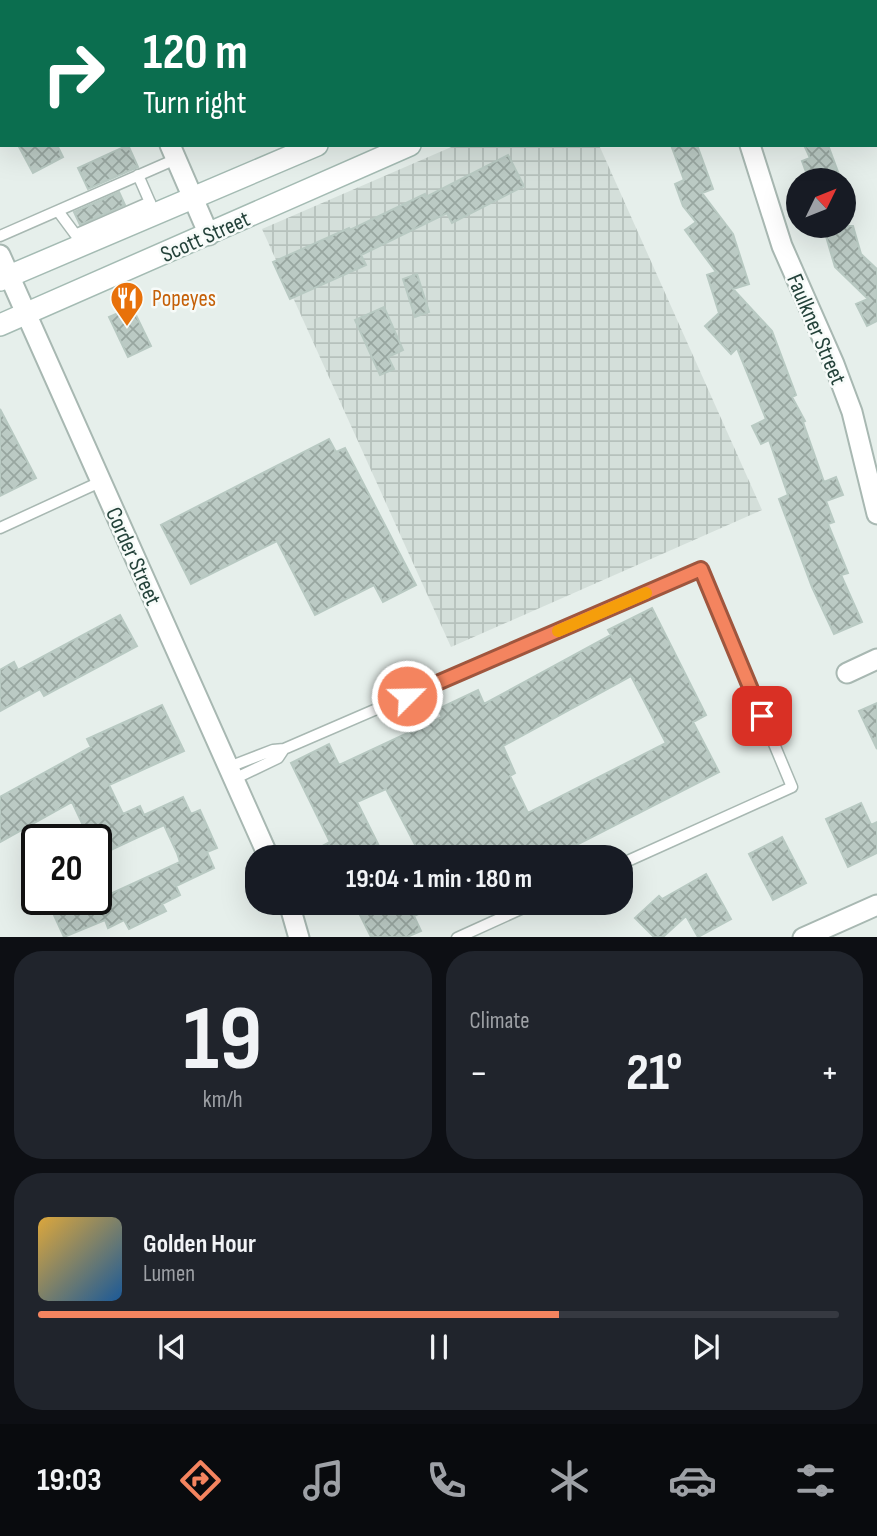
<!DOCTYPE html>
<html lang="en">
<head>
<meta charset="utf-8">
<style>
  body { margin:0; font-family:"Sofia Sans Condensed",sans-serif; background:#20242c; color:#f1f3f6; height:100vh; display:flex; flex-direction:column; font-size:26px; white-space:nowrap }
  * { box-sizing:border-box; margin:0 }
  p { font-size:23px; color:#9ea1a6 }
  .icon { flex:none; width:38px; height:38px; fill:none; stroke:currentColor; stroke-width:2; stroke-linecap:round; stroke-linejoin:round }
  .map { position:relative; height:937px; overflow:hidden }
  .side { display:flex; flex-direction:column; gap:14px; padding:14px; background:#0d0f14; flex:1 }
  .side>* { flex:none }
  .banner { position:absolute; left:0px; top:0px; width:878px; height:147px; box-shadow:0 7px 28px #0002; background:#0b6e4f; color:#fff; overflow:hidden }
  .needle { width:46px; rotate:47deg }
  .tools { position:absolute; left:786px; top:168px; display:grid; gap:14px }
  .tools a { display:grid; place-items:center; width:70px; height:70px; border-radius:50%; background:#171b24; box-shadow:0 7px 28px #0002; font-size:35px }
  .speed { position:absolute; left:21px; top:824px; display:flex; gap:14px; font-size:35px; font-weight:700; text-align:center }
  .speed>* { display:grid; place-content:center; width:91px; height:91px; border-radius:50%; background:#171b24; box-shadow:0 7px 28px #0002; line-height:1 }
  .speed .limit { border:4px solid #111; border-radius:10px; background:#fff; color:#111 }
  .pin { position:absolute; display:grid; place-items:center; width:60px; height:60px; color:#fff; margin:-30px; border-radius:14px; box-shadow:0 4px 10px #0006 }
  .me { position:absolute; width:77px; margin:-38px; rotate:67deg; stroke-linejoin:round; filter:drop-shadow(0 0 5px #0008) }
  .turn { display:flex; align-items:center; gap:24px; height:147px; padding:0 28px; font-size:32px }
  .turn .icon { width:91px; height:91px; stroke-width:2.5 }
  .turn b { display:block; font-size:49px; line-height:60px }
  .big { font-size:52px; font-weight:700; line-height:1.1 }
  .side .tile { flex:1; display:flex; flex-direction:column; justify-content:center; gap:10px; min-width:0; padding:0 24px; border-radius:28px; background:#20242c }
  .side .dial { align-items:center; gap:0 }
  .dial b { font-size:91px; line-height:1 }
  .song { display:flex; align-items:center; gap:21px }
  .cover { width:84px; height:84px; border-radius:10px; background:linear-gradient(135deg,hsl(40 70% 55%),hsl(210 70% 35%)) }
  .played { height:7px; border-radius:4px; background:linear-gradient(90deg,#f4845f 65%,#363941 65%) }
  .keys { display:flex; justify-content:space-around; direction:ltr }
  .heat { display:flex; justify-content:space-between; align-items:center; font-size:38px; direction:ltr }
  .side .tiles { flex:1; display:grid; gap:14px; grid-template-columns:1fr 1fr }
  .tile:last-child { grid-column:span 2 }
  .trip { position:absolute; left:245px; top:845px; width:388px; height:70px; border-radius:28px; background:#171b24; box-shadow:0 7px 28px #0002; font-weight:700; line-height:70px; text-align:center }
  .tab-bar { display:flex; height:112px; justify-content:space-around; align-items:center; background:#090b0e; color:#9ea1a6 }
  .tab-bar .icon { width:49px; height:49px }
  .tab-bar .active { color:#f4845f }
  .tab-bar b { font-size:32px; color:#f1f3f6 }
  .map>svg:first-child { display:block }
  .industrial { fill:url(#industrial-grid) }
  .building { fill:url(#building-cross-hatch); stroke:#b8c9c2; stroke-width:2; fill-rule:evenodd }
  .lines { fill:none; stroke-linecap:round; stroke-linejoin:round }
  .lane-casing { stroke:#a8b8b2; stroke-width:13 }
  .street-casing { stroke:#a8b8b2; stroke-width:23 }
  .secondary-casing { stroke:#a4bbb3; stroke-width:24 }
  .lane { stroke:#fff; stroke-width:10 }
  .street { stroke:#fff; stroke-width:19 }
  .secondary { stroke:#fff; stroke-width:21 }
  .route-casing { stroke:#9f563e; stroke-width:18 }
  .route { stroke:#f4845f; stroke-width:12 }
  .slow { stroke:#f59e0b; stroke-width:12 }
  .labels { text-anchor:middle; stroke-width:5; stroke-linejoin:round; paint-order:stroke }
  .street-label { font-size:23px; fill:#24423a; stroke:#f7fbf9 }
  .food-label { font-size:23px; fill:#c56008; stroke:#f7fbf9; text-anchor:start }
</style>
</head>
<body>
<div class="map">
<svg width="877" height="938" viewBox="0 0 877 938">
  <defs>
    <pattern id="industrial-grid" width="8" height="8" patternUnits="userSpaceOnUse" patternTransform="scale(1.75)"><rect width="8" height="8" fill="#d4dfda"/><path d="M0 4h8M4 0v8" fill="none" stroke="#b6c1bc"/></pattern>
    <pattern id="building-cross-hatch" width="8" height="8" patternUnits="userSpaceOnUse" patternTransform="scale(1.75)"><rect width="8" height="8" fill="#bbcac4"/><path d="M0 0l8 8M0 8l8-8" fill="none" stroke="#98a6a0"/></pattern>
  </defs>
  <rect width="100%" height="100%" fill="#e6efeb"/>
  <path class="industrial" d="M 456,145 L 599,145 L 762,510 L 451,647 L 262,229 Z"/>
  <path class="building" d="M 18,145 L 57,145 L 63,157 L 33,173 Z
    M 128,145 L 138,167 L 88,189 L 78,168 Z
    M 671,145 L 697,145 L 713,189 L 702,193 L 733,234 L 749,284 L 733,289 L 772,331 L 796,395 L 792,397 L 805,421 L 803,422 L 824,482 L 836,477 L 843,495 L 826,501 L 834,522 L 828,524 L 848,573 L 841,575 L 862,622 L 834,634 L 812,587 L 779,499 L 788,495 L 769,440 L 761,444 L 752,426 L 766,419 L 737,348 L 731,354 L 705,326 L 719,313 L 707,275 L 716,272 L 685,230 L 696,222 L 683,206 L 675,184 L 684,180 Z
    M 804,145 L 828,145 L 841,180 L 809,180 L 802,161 L 810,158 Z
    M 508,155 L 524,186 L 452,223 L 447,213 L 361,255 L 366,265 L 290,299 L 273,262 L 349,228 L 350,230 L 425,194 L 426,197 Z
    M 119,192 L 125,205 L 80,225 L 74,212 Z
    M 823,226 L 853,226 L 861,254 L 877,269 L 877,321 L 867,326 L 856,304 L 868,299 L 835,267 Z
    M 417,274 L 429,312 L 415,317 L 403,279 Z
    M 132,307 L 151,346 L 128,357 L 109,317 Z
    M 384,307 L 403,350 L 388,357 L 394,369 L 380,375 L 355,320 Z
    M 0,409 L 36,478 L 0,496 Z
    M 329,439 L 336,452 L 345,448 L 416,585 L 383,602 L 374,585 L 315,615 L 277,541 L 191,584 L 161,525 Z
    M 652,608 L 706,715 L 693,722 L 719,772 L 551,858 L 422,858 L 386,789 L 357,802 L 385,858 L 300,858 L 330,842 L 291,763 L 329,744 L 339,765 L 442,717 L 438,709 L 478,690 L 484,704 L 611,635 L 608,630 ZM 631,676 L 666,743 L 528,813 L 510,776 L 515,773 L 503,746 Z
    M 120,615 L 137,646 L 44,696 L 40,689 L 0,711 L 0,670 L 14,662 L 18,670 Z
    M 877,703 L 877,749 L 859,711 Z
    M 162,705 L 184,751 L 109,785 L 123,814 L 140,806 L 144,815 L 183,797 L 191,814 L 200,810 L 217,848 L 207,852 L 214,868 L 176,886 L 180,895 L 162,904 L 166,911 L 129,929 L 124,920 L 108,928 L 105,920 L 64,937 L 47,900 L 78,900 L 82,907 L 180,862 L 177,853 L 164,825 L 96,857 L 96,840 L 90,840 L 72,802 L 0,842 L 0,797 L 91,747 L 87,739 Z
    M 861,803 L 871,825 L 877,822 L 877,853 L 848,867 L 826,819 Z
    M 782,837 L 806,883 L 773,900 L 749,854 Z
    M 706,874 L 731,919 L 698,937 L 686,916 L 663,937 L 654,937 L 635,918 L 659,896 L 662,899 Z
    M 354,903 L 443,903 L 414,916 L 421,931 L 407,937 L 371,937 Z"/>
  <g class="lines">
    <defs>
      <path id="lane" d="M 138,175 L 152,207
        M 58,211 L 78,238
        M 77,234 L 150,202
        M 0,236 L 176,159
        M 0,528 L 100,482
        M 229,767 L 273,750 L 284,749 L 701,569 L 792,787 L 621,864
        M 234,779 L 278,758 L 284,749
        M 457,938 L 534,903"/>
      <path id="street" d="M 106,0 L 107,2
        M 325,0 L 326,2
        M 545,0 L 546,2
        M 718,0 L 719,2
        M 170,145 L 209,235
        M 750,145 L 782,246 L 834,364 L 852,412 L 877,514
        M 0,255 L 269,858
        M 847,673 L 877,659
        M 289,903 L 299,938
        M 803,938 L 877,905"/>
      <path id="secondary" d="M 641,2 L 646,0
        M 731,2 L 735,0
        M 0,280 L 317,145
        M 0,325 L 410,145"/>
    </defs>
    <use href="#lane" class="lane-casing"/>
    <use href="#street" class="street-casing"/>
    <use href="#secondary" class="secondary-casing"/>
    <use href="#lane" class="lane"/>
    <use href="#street" class="street"/>
    <use href="#secondary" class="secondary"/>
  </g>
  <g class="lines">
    <defs>
      <path id="route" d="M 407,696 L 701,569 L 762,716"/>
    </defs>
    <use href="#route" class="route-casing"/>
    <use href="#route" class="route"/>
    <path class="slow" d="M 558,631 L 646,593"/>
  </g>
  <defs>
    <symbol id="restaurant-pin" viewBox="-11 -11 22 30"><path d="M0 17L-7.5 6A9.5 9.5 0 1 1 7.5 6Z" fill="#e8710a" stroke="#f7fbf9"/><path d="M-5-6h1v4h1v-4h1v4h1v-4h1v5L-1.5 .5V6h-2V.5L-5-1ZM5-6V6H3V1.5H1.5Q1.5-4 5-6Z" fill="#fff"/></symbol>
  </defs>
  <g fill-rule="evenodd">
    <use href="#restaurant-pin" x="108" y="279" width="38" height="52"/>
  </g>
  <g class="labels">
    <g class="street-label">
      <text transform="translate(205 236) rotate(-24)" y="8">Scott Street</text>
      <text transform="translate(817 329) rotate(67)" y="8">Faulkner Street</text>
      <text transform="translate(134 556) rotate(66)" y="8">Corder Street</text>
    </g>
    <g class="food-label">
      <text x="152" y="306">Popeyes</text>
    </g>
  </g>
</svg>
<div class="tools">
<a><svg class="needle" viewBox="-14 -14 28 28"><path d="M0-13l5 13h-10z" fill="#e53935"/><path d="M0 13l5-13h-10z" fill="#9ea1a6"/></svg></a>
</div>
<div class="speed"><div class="limit">20</div></div>
<div class="pin" style="left:762px;top:716px;background:#d93025"><svg class="icon" aria-label="arrive" viewBox="0 0 24 24"><path d="M6 21V4h12l-3 4 3 4H6"/></svg></div>
<svg class="me" style="left:407px;top:696px" viewBox="-20 -20 40 40"><circle r="17" fill="#f4845f" stroke="#fff" stroke-width="3"/><path d="M0-11L8 9 0 5-8 9z" fill="#fff"/></svg>
<div class="trip">19:04 · 1 min · 180 m</div>
<div class="banner">
<div class="turn"><svg class="icon" aria-label="right" viewBox="0 0 24 24"><path d="M7 20v-9h11M14 6l5 5-5 5"/></svg><div><b>120 m</b>Turn right</div></div>
</div>
</div>
<section class="side">
<div class="tiles">
<div class="tile dial"><b>19</b><p>km/h</p></div>
<div class="tile"><p>Climate</p>
<div class="heat"><a>−</a><b class="big">21°</b><a>+</a></div>
</div>
<div class="tile">
<div class="song"><i class="cover"></i><div><b>Golden Hour</b><p>Lumen</p></div></div>
<div class="played"></div>
<div class="keys"><svg class="icon" aria-label="previous" viewBox="0 0 24 24"><path d="M18 5L8 12l10 7zM5 5v14"/></svg><svg class="icon" aria-label="pause" viewBox="0 0 24 24"><path d="M8 5v14M16 5v14"/></svg><svg class="icon" aria-label="next" viewBox="0 0 24 24"><path d="M6 5l10 7-10 7zM19 5v14"/></svg></div>
</div>
</div>
</section>
<nav class="tab-bar">
<b>19:03</b>
<svg class="icon active" aria-label="directions" viewBox="0 0 24 24"><path d="M12 3l9 9-9 9-9-9zM9 14v-3h6M13 9l2 2-2 2"/></svg>
<svg class="icon" aria-label="music" viewBox="0 0 24 24"><path d="M9 18V5l10-2v13"/><circle cx="6" cy="18" r="3"/><circle cx="16" cy="16" r="3"/></svg>
<svg class="icon" aria-label="phone" viewBox="0 0 24 24"><path d="M5 4h4l2 5-3 2q2 4 5 5l2-3 5 2v4C11 20 4 13 5 4z"/></svg>
<svg class="icon" aria-label="climate" viewBox="0 0 24 24"><path d="M12 3v18M4 7l16 10M4 17L20 7"/></svg>
<svg class="icon" aria-label="car" viewBox="0 0 24 24"><path d="M5 17H2v-5l4-1 3-4h7l3 4 3 1v5h-3M9 17h6M6 11h13"/><circle cx="7" cy="17" r="2"/><circle cx="17" cy="17" r="2"/></svg>
<svg class="icon" aria-label="filters" viewBox="0 0 24 24"><path d="M4 7h16M4 17h16"/><circle cx="9" cy="7" r="2"/><circle cx="15" cy="17" r="2"/></svg>
</nav>
</body>
</html>
